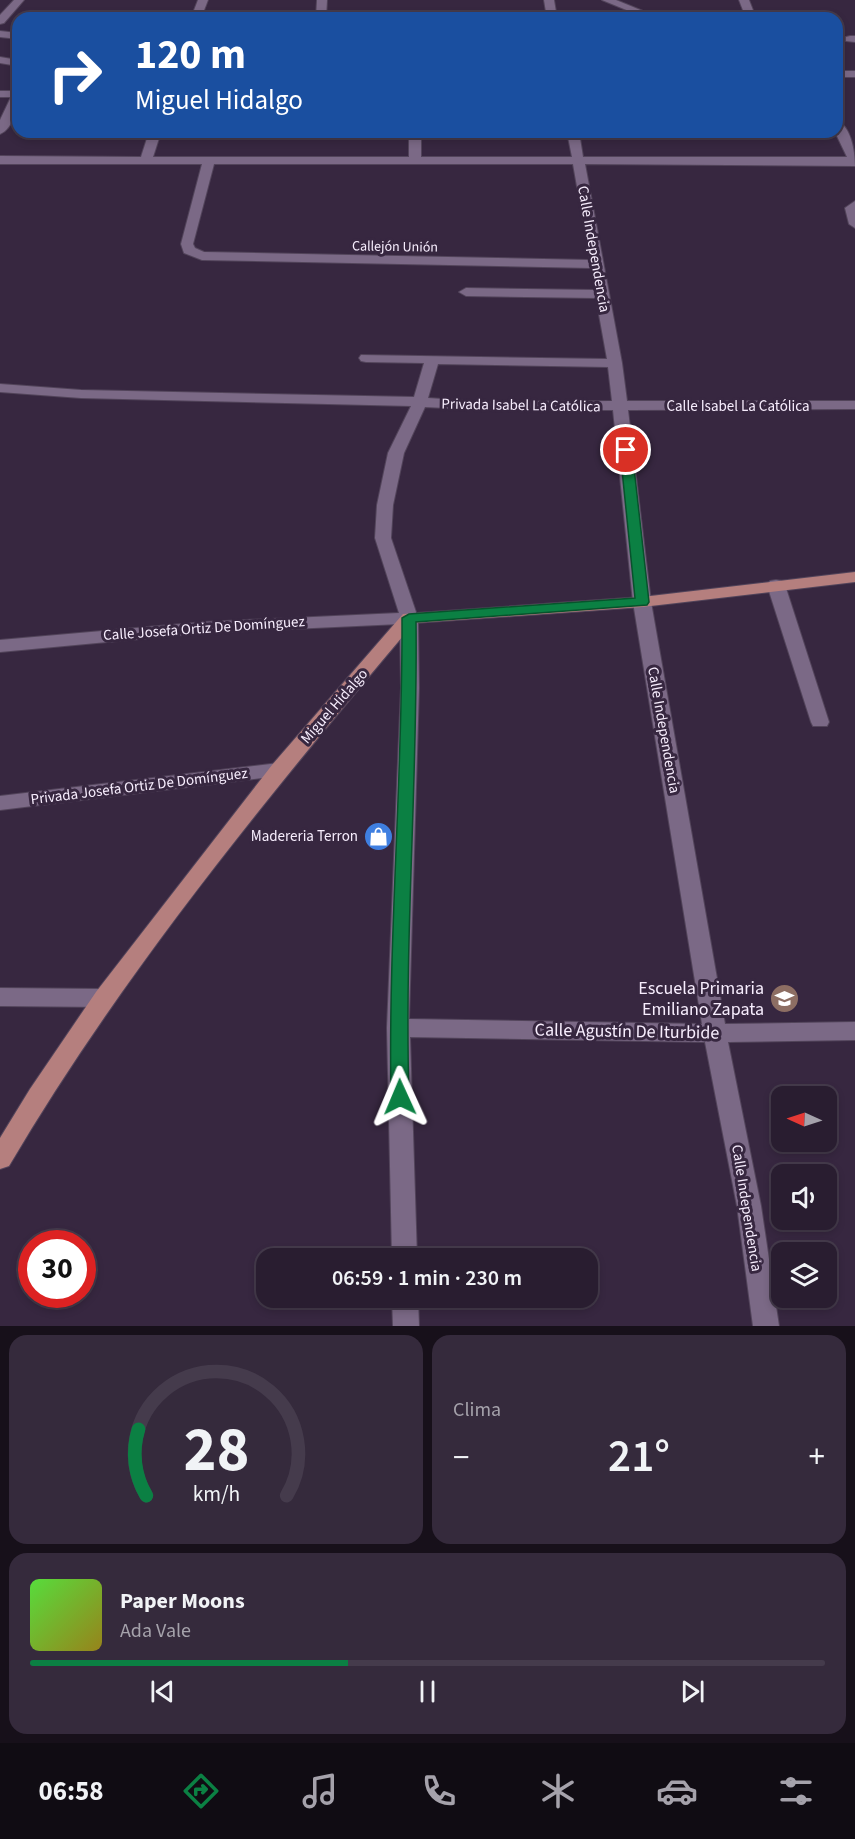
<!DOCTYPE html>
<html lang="es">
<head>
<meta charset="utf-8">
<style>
  body { margin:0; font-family:"Source Sans 3",sans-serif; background:#352a3c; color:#f1f3f6; height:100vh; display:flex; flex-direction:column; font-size:22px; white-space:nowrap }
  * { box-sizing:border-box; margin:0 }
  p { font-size:20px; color:#a5a2ab }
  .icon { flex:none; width:33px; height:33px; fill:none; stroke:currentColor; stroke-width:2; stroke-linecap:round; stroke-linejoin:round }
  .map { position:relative; height:1326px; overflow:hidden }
  .details { display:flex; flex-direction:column; gap:9px; padding:9px; background:#17101a; flex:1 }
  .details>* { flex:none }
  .guide { position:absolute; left:12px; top:12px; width:831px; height:126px; border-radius:18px; box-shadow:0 3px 9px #0003,0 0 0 2px #453b4c; background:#1a4fa0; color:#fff; overflow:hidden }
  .needle { width:39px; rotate:273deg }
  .fabs { position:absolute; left:771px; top:1086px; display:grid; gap:12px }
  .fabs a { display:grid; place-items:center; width:66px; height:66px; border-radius:12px; background:#291d30; box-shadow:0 3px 9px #0003,0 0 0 2px #453b4c; font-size:30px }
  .speed { position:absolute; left:18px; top:1230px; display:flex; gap:12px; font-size:30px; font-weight:700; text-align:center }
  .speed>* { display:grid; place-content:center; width:78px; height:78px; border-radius:50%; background:#291d30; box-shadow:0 3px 9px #0003,0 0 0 2px #453b4c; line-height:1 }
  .speed .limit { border:9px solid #d22; background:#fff; color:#111 }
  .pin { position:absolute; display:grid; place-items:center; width:51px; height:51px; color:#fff; margin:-26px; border:3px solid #fff; border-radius:50%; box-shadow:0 2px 6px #0007 }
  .me { position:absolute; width:66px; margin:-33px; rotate:359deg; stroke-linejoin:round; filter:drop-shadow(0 0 4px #0008) }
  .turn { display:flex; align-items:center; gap:21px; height:126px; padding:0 24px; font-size:27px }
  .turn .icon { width:78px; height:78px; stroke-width:2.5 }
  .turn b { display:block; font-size:42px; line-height:51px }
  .big { font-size:45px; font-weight:600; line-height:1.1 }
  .details .widget { flex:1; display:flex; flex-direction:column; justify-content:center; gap:9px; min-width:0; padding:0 21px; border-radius:18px; background:#352a3c }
  .details .dial { align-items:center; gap:0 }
  .dial svg { height:156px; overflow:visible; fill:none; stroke:#453b4c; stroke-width:7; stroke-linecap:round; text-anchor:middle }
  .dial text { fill:#f1f3f6; stroke:none }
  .song { display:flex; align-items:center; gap:18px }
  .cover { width:72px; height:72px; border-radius:9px; background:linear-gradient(135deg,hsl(110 70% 55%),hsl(50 70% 35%)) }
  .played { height:6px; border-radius:3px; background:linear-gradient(90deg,#0b8043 40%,#453b4c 40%) }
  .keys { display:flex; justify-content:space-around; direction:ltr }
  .heat { display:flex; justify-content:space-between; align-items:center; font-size:33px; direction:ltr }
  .details .tiles { flex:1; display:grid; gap:9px; grid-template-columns:1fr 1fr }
  .widget:last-child { grid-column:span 2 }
  .trip { position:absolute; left:256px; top:1248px; width:342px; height:60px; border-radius:18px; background:#291d30; box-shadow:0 3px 9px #0003,0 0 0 2px #453b4c; font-weight:600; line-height:60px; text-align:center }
  .dock { display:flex; height:96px; justify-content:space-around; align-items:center; background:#100c13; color:#a5a2ab }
  .dock .icon { width:42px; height:42px }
  .dock .current { color:#0b8043 }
  .dock b { font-size:27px; color:#f1f3f6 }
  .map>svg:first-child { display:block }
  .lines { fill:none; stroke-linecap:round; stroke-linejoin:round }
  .minor-casing { stroke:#52445a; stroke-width:2 }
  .major-casing { stroke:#52445a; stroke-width:2 }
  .minor { fill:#7b6986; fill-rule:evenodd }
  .major { fill:#b57f7e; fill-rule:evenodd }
  .route { fill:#0b8043; stroke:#07532c; stroke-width:1.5 }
  .labels { text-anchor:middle; stroke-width:6; stroke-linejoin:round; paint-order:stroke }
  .far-street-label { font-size:14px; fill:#f7edfd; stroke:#372740 }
  .street-label { font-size:15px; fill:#f7edfd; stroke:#372740 }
  .poi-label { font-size:15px; fill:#f7edfd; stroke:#372740; text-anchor:end }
  .near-poi-label { font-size:18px; fill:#f7edfd; stroke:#372740; text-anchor:end }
  .near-street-label { font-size:18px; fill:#f7edfd; stroke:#372740 }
</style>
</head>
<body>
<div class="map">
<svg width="855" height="1326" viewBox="0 0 855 1326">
  <rect width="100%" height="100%" fill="#372740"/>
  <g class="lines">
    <defs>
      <path id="minor" d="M 14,0 L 24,0 L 4,23 L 0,24 L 0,15 Z
        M 198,0 L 208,0 L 201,18 L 191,18 Z
        M 317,0 L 327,0 L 326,18 L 316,18 Z
        M 544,0 L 554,0 L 557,18 L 547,18 Z
        M 602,0 L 616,0 L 660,18 L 646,18 Z
        M 739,0 L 749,0 L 756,18 L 746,18 Z
        M 0,31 L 18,33 L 18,39 L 0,37 Z
        M 850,36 L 855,36 L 855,42 L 846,41 L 846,37 Z
        M 0,57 L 18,60 L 18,66 L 0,63 Z
        M 837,71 L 855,71 L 855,77 L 837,77 Z
        M 0,91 L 18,91 C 18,104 14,129 0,134 L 0,120 L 11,97 L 0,97 Z
        M 837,121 C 851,126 855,152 855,166 L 585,164 L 622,363 L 627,401 L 855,401 L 855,409 L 628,410 L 651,602 L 725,1024 L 855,1022 L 855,1040 L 728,1042 L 761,1206 L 779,1326 L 753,1326 L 737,1206 L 705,1042 L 410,1037 L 417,1258 L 392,1258 L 387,1028 L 401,688 L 400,624 L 204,633 L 0,652 L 0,640 L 204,622 L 399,613 L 375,538 L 377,505 L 388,453 L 411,406 L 81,398 L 0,392 L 0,384 L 81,390 L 414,397 L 424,363 L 366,362 L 361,361 L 359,358 L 361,355 L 607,359 L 596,298 L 466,296 L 459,292 L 466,288 L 595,290 L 591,268 L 202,260 L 184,253 L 181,244 L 202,164 L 0,164 L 0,156 L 141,157 L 149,132 L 161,132 L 153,157 L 409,157 L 409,132 L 421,132 L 421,157 L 572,157 L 567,132 L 579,132 L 583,157 L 847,157 L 835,132 L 837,132 ZM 214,164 L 573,164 L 590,260 L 204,252 L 195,248 L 193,244 ZM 438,364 L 608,367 L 612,401 L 486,402 L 428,398 ZM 425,407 L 486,410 L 613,410 L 633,602 L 702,1024 L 409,1019 L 419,688 L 418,618 L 391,538 L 393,505 L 404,453 Z
        M 855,201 L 855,228 L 849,224 L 845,208 Z
        M 776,580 L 782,581 L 785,585 L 829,722 L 827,726 L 813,726 L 811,722 L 767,585 L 770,581 Z
        M 279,763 L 286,765 L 289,770 L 286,775 L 0,810 L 0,796 Z
        M 0,988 L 104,989 L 112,992 L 115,998 L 112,1004 L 104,1007 L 0,1006 Z
        M 392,1298 L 418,1298 L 419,1326 L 393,1326 Z"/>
      <path id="major" d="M 855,572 L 855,582 L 642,607 L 414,623 C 268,796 124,971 9,1166 L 0,1169 L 0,1138 L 30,1089 L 96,992 L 272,765 L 403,614 L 642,597 Z"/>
    </defs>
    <use href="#minor" class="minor-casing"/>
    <use href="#major" class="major-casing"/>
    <use href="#minor" class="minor"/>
    <use href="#major" class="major"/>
  </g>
  <path class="route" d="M 626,446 L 632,450 L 649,602 L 647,605 L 416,622 C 418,780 404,939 409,1097 L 406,1102 L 400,1104 L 394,1102 L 391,1097 C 388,937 403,778 402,618 L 409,614 L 635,598 L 620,450 Z"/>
  <defs>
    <symbol id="shop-disc" viewBox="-11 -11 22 22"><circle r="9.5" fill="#3f7fe0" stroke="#372740"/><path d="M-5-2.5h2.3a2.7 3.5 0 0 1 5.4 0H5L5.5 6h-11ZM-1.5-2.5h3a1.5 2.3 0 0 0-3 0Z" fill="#fff"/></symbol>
    <symbol id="school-disc" viewBox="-11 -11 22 22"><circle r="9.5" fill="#8d6e63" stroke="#372740"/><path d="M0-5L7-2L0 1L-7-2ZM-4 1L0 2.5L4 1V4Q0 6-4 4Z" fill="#fff"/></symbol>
  </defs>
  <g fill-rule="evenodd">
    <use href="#shop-disc" x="362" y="820" width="33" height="33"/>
    <use href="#school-disc" x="768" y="982" width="33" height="33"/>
  </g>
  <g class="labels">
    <g class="far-street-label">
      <text transform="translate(395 246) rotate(1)" y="5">Callejón Unión</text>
    </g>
    <g class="street-label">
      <text transform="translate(594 249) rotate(80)" y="5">Calle Independencia</text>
      <text transform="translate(521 405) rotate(1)" y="5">Privada Isabel La Católica</text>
      <text x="738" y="411">Calle Isabel La Católica</text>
      <text transform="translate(204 628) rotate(-4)" y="5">Calle Josefa Ortiz De Domínguez</text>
      <text transform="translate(334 706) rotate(-49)" y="5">Miguel Hidalgo</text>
      <text transform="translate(664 730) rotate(80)" y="5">Calle Independencia</text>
      <text transform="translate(139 786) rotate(-7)" y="5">Privada Josefa Ortiz De Domínguez</text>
      <text transform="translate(747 1208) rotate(81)" y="5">Calle Independencia</text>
    </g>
    <g class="poi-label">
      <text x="358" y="841">Madereria Terron</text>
    </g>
    <g class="near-poi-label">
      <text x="764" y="994">Escuela Primaria<tspan x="764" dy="21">Emiliano Zapata</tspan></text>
    </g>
    <g class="near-street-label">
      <text transform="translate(627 1031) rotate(1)" y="6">Calle Agustín De Iturbide</text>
    </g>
  </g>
</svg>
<div class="fabs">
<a><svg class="needle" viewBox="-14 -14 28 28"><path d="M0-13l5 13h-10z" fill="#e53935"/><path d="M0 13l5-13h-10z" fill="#a5a2ab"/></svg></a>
<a><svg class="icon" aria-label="sound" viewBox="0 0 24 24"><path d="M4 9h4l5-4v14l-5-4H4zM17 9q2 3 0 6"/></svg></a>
<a><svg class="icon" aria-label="layers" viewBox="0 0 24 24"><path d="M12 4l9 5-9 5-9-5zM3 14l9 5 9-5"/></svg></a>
</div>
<div class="speed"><div class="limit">30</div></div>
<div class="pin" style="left:626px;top:450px;background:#d93025"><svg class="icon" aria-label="arrive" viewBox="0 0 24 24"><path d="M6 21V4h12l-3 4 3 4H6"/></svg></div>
<svg class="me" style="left:400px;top:1097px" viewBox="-20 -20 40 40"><path d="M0-17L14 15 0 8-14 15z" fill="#0b8043" stroke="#fff" stroke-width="4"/></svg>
<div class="trip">06:59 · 1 min · 230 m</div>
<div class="guide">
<div class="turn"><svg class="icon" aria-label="right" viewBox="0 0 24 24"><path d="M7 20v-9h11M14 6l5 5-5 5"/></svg><div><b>120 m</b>Miguel Hidalgo</div></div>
</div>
</div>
<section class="details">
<div class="tiles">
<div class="widget dial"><svg viewBox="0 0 100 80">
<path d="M14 69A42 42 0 1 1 86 69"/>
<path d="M14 69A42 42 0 0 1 10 35" stroke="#0b8043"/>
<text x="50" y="56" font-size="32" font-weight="700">28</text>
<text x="50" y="72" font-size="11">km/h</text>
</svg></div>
<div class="widget"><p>Clima</p>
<div class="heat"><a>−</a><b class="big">21°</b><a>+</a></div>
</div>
<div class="widget">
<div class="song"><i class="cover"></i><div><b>Paper Moons</b><p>Ada Vale</p></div></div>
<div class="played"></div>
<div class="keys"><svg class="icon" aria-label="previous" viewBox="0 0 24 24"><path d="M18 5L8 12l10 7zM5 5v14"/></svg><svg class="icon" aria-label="pause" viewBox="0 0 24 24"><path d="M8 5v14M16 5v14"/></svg><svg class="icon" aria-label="next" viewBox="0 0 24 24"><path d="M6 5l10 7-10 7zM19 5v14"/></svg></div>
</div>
</div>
</section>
<nav class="dock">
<b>06:58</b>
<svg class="icon current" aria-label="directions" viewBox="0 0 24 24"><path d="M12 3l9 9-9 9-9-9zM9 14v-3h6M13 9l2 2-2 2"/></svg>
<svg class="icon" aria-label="music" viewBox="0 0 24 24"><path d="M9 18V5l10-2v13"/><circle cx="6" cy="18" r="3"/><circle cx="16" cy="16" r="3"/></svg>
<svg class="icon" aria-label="phone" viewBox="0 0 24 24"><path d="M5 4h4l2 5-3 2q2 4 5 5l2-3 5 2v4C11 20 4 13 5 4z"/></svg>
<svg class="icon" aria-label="climate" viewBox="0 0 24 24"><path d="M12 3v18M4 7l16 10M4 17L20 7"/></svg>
<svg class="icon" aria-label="car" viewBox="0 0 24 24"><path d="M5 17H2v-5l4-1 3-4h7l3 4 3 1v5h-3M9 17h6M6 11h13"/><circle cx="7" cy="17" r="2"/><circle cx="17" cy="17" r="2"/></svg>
<svg class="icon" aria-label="filters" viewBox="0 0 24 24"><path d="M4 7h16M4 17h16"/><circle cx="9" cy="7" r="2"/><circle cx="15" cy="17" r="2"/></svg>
</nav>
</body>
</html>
